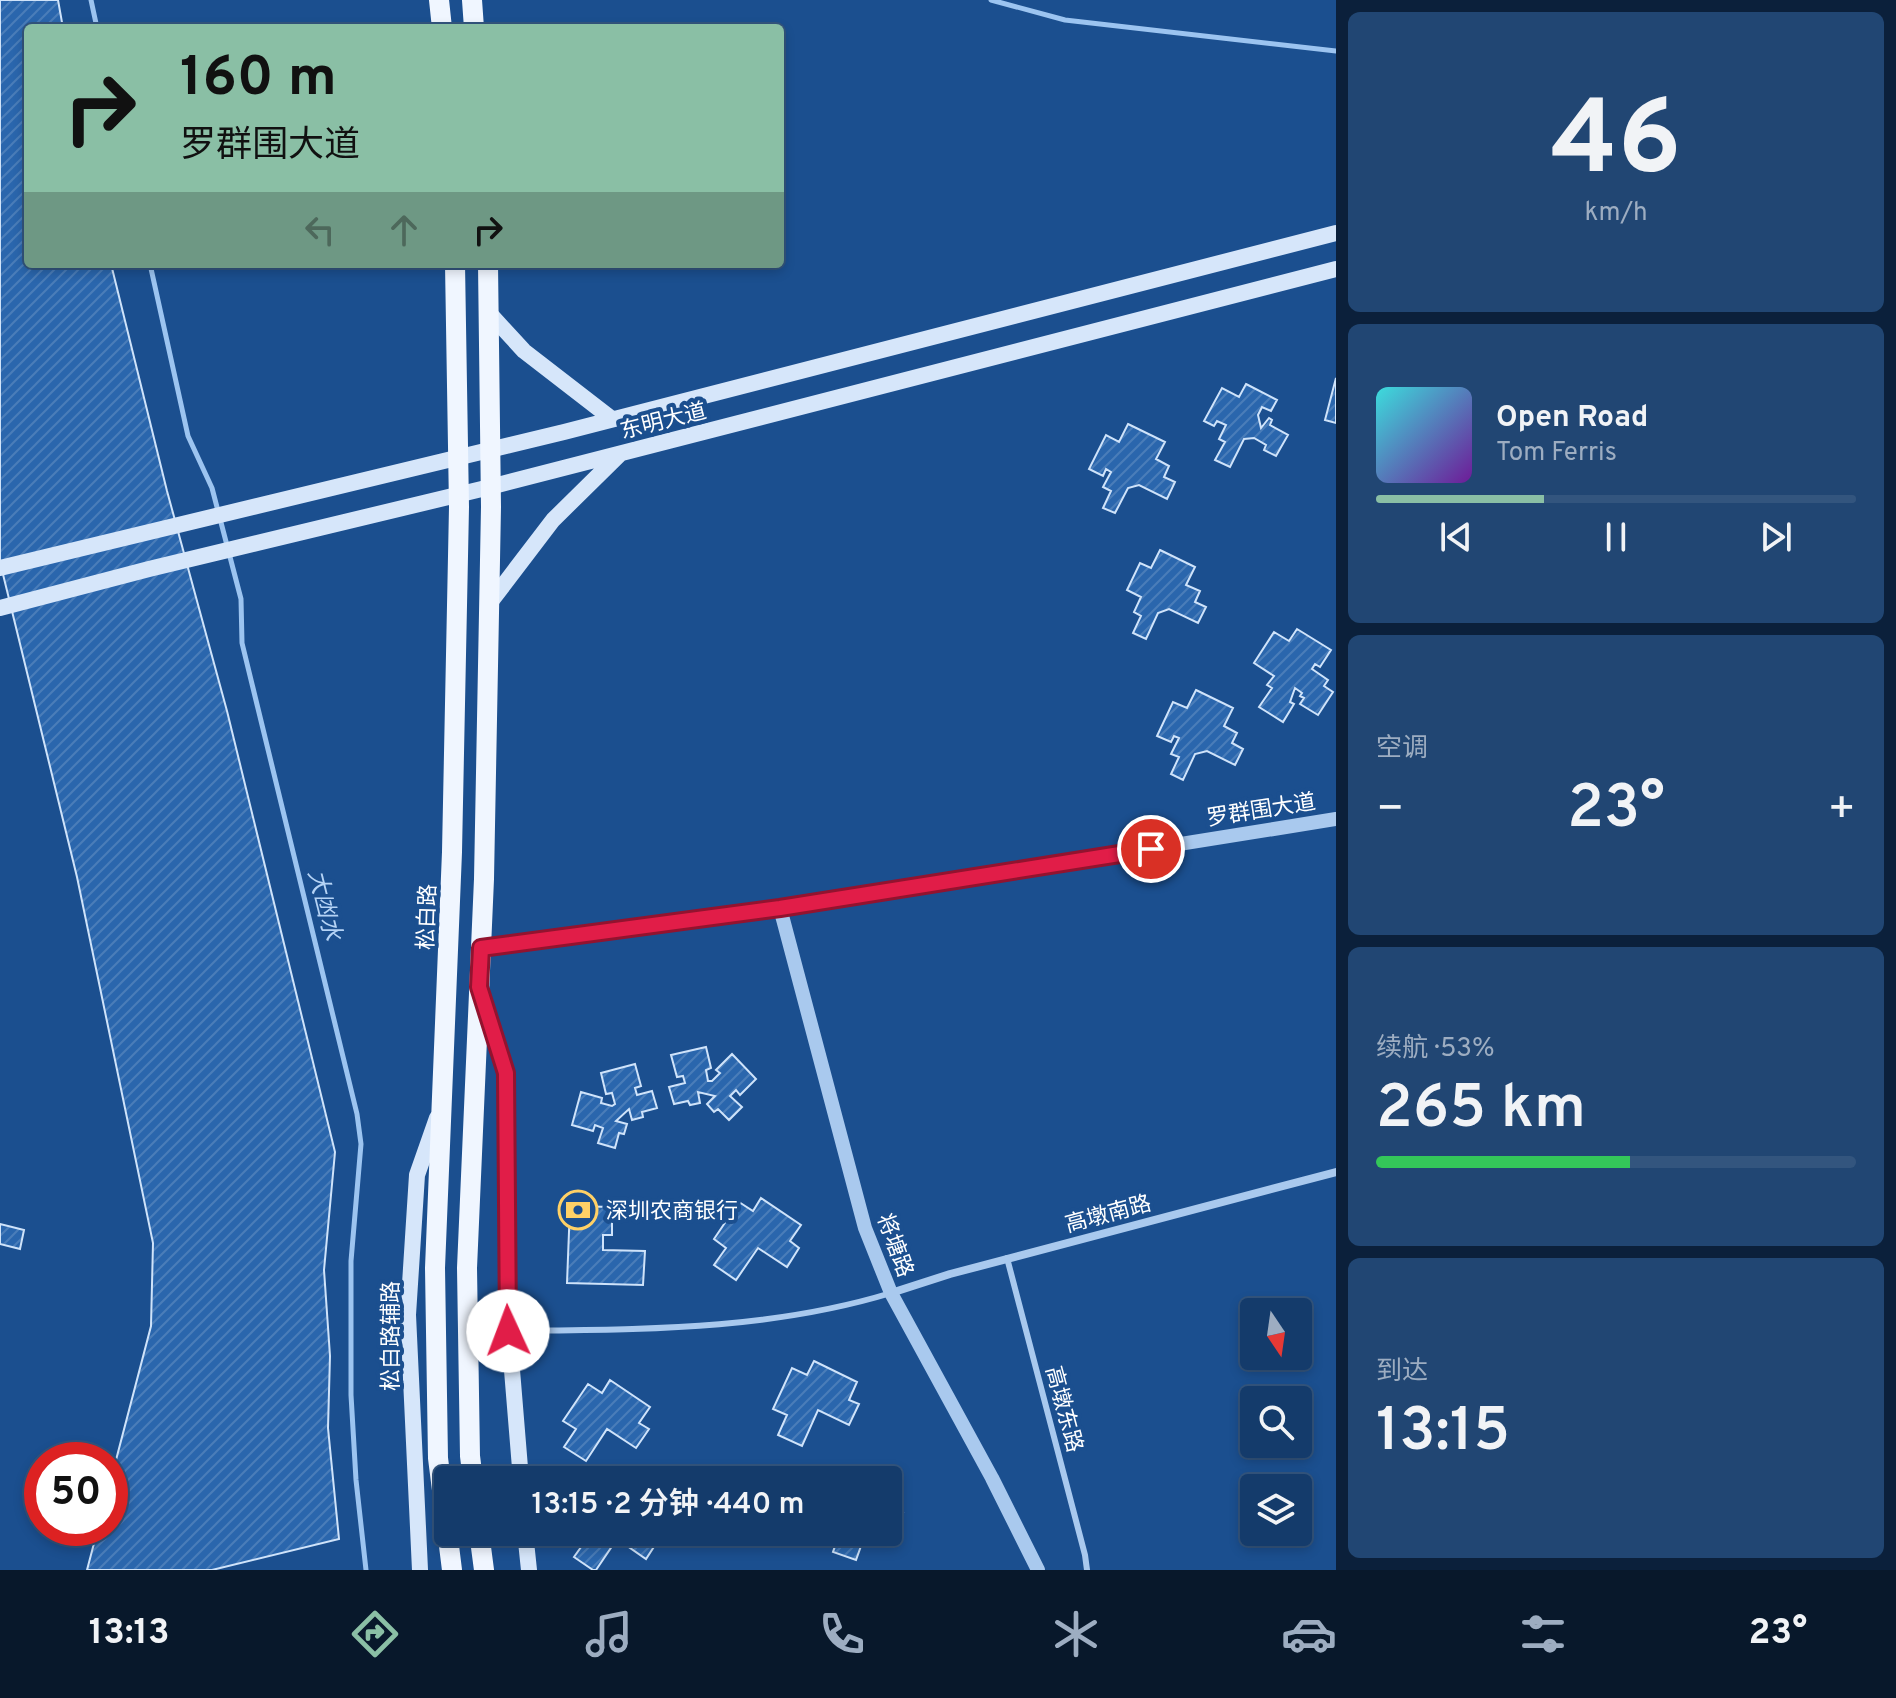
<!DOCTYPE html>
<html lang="zh">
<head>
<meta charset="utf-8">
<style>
  body { margin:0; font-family:Overpass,"Noto Sans SC",sans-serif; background:#214673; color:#f1f3f6; height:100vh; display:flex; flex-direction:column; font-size:30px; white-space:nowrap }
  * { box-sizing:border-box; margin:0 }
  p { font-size:26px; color:#9dadc1 }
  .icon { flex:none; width:44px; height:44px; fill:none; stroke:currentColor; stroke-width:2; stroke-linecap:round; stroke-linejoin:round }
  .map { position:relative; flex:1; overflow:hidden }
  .panel { display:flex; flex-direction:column; gap:12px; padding:12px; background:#0b203b; width:560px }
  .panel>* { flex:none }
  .top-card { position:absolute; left:24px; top:24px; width:760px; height:244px; border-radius:8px; box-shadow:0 4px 12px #0003,0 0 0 2px #33557e; background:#8abfa5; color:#111; overflow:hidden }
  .needle { width:52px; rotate:167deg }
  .tools { position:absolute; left:1240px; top:1298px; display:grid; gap:16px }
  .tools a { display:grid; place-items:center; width:72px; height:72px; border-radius:8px; background:#143b6b; box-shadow:0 4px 12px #0003,0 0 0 2px #33557e; font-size:40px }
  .speed { position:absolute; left:24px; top:1442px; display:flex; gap:16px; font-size:40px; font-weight:700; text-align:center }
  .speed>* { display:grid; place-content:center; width:104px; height:104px; border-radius:50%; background:#143b6b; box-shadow:0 4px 12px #0003,0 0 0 2px #33557e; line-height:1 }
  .speed .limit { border:12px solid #d22; background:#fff; color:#111 }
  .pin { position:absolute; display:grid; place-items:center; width:68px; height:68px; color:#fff; margin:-34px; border:4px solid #fff; border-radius:50%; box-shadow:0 2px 8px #0007 }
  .me { position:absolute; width:88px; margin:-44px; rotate:358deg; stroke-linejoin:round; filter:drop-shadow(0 0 6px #0008) }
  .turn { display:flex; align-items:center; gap:28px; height:168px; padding:0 24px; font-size:36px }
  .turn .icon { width:104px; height:104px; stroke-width:2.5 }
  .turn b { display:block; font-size:56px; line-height:68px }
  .lanes { display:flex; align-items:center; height:76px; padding:0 24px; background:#0003; justify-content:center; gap:40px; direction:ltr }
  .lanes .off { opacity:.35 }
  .big { font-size:60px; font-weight:600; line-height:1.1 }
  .panel .widget { flex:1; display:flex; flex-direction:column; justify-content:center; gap:12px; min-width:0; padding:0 28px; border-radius:12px; background:#214673 }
  .panel .dial { align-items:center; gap:0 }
  .dial b { font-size:104px; line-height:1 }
  .song { display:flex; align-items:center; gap:24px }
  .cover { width:96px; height:96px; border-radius:12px; background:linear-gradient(135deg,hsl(180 70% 55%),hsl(280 70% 35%)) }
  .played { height:8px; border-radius:4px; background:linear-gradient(90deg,#8abfa5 35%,#33557e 35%) }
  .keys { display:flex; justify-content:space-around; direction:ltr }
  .heat { display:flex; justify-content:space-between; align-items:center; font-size:44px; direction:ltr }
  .charge { height:12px; border-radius:6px; background:linear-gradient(90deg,#34c759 53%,#33557e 0) }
  .trip { position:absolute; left:434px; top:1466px; width:468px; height:80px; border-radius:8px; background:#143b6b; box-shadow:0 4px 12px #0003,0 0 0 2px #33557e; font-weight:600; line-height:80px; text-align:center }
  .tabs { display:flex; height:128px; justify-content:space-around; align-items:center; background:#08182b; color:#9dadc1 }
  .tabs .icon { width:56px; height:56px }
  .tabs .on { color:#8abfa5 }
  .tabs b { font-size:36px; color:#f1f3f6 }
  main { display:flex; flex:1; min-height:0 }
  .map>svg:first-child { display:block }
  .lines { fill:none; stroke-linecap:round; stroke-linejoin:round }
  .stream { stroke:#9cc4f0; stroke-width:5 }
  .building { fill:url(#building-hatch); stroke:#cfe3fa; stroke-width:2 }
  .service { stroke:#a9c9ee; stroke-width:6 }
  .minor { stroke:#a9c9ee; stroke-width:8 }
  .tertiary { stroke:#a9c9ee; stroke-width:14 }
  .secondary { stroke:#d6e6fa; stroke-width:16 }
  .primary { stroke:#f0f6ff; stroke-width:20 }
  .route-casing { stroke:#92132f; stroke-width:20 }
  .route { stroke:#e11d48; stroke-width:14 }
  .labels { text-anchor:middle; stroke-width:8; stroke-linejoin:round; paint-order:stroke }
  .street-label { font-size:22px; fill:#fff; stroke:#1b4f8f }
  .poi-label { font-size:22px; fill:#fff; stroke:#1b4f8f; text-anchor:start }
  .water-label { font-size:24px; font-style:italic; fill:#b5d3f5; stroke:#1b4f8f }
</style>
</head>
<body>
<main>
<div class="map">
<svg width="1336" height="1570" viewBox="0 0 1336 1570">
  <defs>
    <pattern id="building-hatch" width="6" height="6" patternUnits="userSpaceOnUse" patternTransform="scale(2)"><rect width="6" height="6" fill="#2a66ad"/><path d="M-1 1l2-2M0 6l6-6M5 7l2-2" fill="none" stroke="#4a7db9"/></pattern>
  </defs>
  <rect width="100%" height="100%" fill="#1b4f8f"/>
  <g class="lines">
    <path class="stream" d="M 91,0 L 97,28
      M 991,0 L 1065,20 L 1336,51
      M 150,264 L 188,436 L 212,488 L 241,599 L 242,643 L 357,1114 L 361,1144 L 351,1261 L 351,1395 L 356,1480 L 366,1570"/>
  </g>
  <path class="building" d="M 0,0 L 58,0 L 63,28 L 28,28 L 28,264 L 111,264 L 167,491 L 227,711 L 335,1152 L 324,1270 L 330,1356 L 328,1428 L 339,1539 L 212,1570 L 87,1570 L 98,1528 L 110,1528 L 110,1483 L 151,1326 L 153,1243 L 77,877 L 0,562 Z
    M 1336,378 L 1336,423 L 1325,420 Z
    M 1246,384 L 1277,400 L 1271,411 L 1262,407 L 1258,415 L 1261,428 L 1269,418 L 1272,420 L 1270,425 L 1288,435 L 1276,456 L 1264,450 L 1266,445 L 1254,438 L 1244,439 L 1230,467 L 1215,460 L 1225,442 L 1219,439 L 1226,425 L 1217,421 L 1214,426 L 1204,421 L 1222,388 L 1239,397 Z
    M 1128,424 L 1165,442 L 1156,459 L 1169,466 L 1164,477 L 1175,482 L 1167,499 L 1139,485 L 1128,488 L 1115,513 L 1103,508 L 1111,491 L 1103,487 L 1111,472 L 1106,469 L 1103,476 L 1089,469 L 1106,435 L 1119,442 Z
    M 1160,550 L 1195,567 L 1186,585 L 1200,591 L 1195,602 L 1206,607 L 1198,623 L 1169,609 L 1158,613 L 1146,639 L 1133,633 L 1141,616 L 1134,612 L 1141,597 L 1127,590 L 1140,563 L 1151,568 Z
    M 1297,629 L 1331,650 L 1320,667 L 1315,664 L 1312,669 L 1328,680 L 1324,686 L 1333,692 L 1318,715 L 1300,704 L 1304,698 L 1300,696 L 1302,693 L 1295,688 L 1290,702 L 1294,704 L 1283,722 L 1259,707 L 1272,688 L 1267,685 L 1274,676 L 1254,663 L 1274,632 L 1289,641 Z
    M 1196,690 L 1233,708 L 1224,726 L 1237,733 L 1232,743 L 1243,749 L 1235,765 L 1207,751 L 1195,754 L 1183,780 L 1171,774 L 1179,757 L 1171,754 L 1179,738 L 1174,736 L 1171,742 L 1157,736 L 1173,702 L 1187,708 Z
    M 706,1047 L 711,1068 L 706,1070 L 708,1081 L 712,1081 L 720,1073 L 716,1070 L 732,1054 L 756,1079 L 740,1095 L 736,1090 L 730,1096 L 742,1107 L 729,1120 L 718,1109 L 714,1112 L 707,1104 L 715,1096 L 698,1092 L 700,1103 L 690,1105 L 688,1101 L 674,1104 L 669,1087 L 685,1083 L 683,1076 L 677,1077 L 671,1055 Z
    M 635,1064 L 641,1086 L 635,1088 L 637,1095 L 652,1091 L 657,1108 L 642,1112 L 643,1117 L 632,1120 L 629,1109 L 616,1121 L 627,1124 L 624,1134 L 619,1133 L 615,1148 L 598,1143 L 603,1128 L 595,1125 L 593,1131 L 572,1125 L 581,1092 L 602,1098 L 601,1103 L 612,1106 L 615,1104 L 612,1093 L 606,1094 L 601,1073 Z
    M 761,1198 L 801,1225 L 790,1241 L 799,1248 L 787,1267 L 758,1248 L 736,1280 L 714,1265 L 726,1248 L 714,1239 L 739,1202 L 753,1211 Z
    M 570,1206 L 612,1207 L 612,1235 L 603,1235 L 603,1250 L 645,1251 L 643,1285 L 567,1283 Z
    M 0,1224 L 24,1230 L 20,1249 L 0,1244 Z
    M 814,1361 L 857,1382 L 849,1400 L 859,1404 L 849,1425 L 818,1410 L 802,1446 L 778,1435 L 787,1415 L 773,1409 L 792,1368 L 807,1375 Z
    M 610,1380 L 650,1407 L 639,1423 L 649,1429 L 636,1448 L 607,1429 L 586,1461 L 564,1447 L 576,1429 L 563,1421 L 588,1384 L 602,1393 Z
    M 840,1469 L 872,1480 L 837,1480 Z
    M 888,1508 L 903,1513 L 897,1531 L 888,1528 Z
    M 574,1532 L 650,1532 L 659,1539 L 646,1559 L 617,1539 L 596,1570 L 593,1570 L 574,1557 L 586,1540 Z
    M 840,1532 L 866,1532 L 856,1560 L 833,1552 Z"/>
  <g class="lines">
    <path class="service" d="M 1007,1258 L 1085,1555 L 1087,1570
      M 510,1331 C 639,1329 766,1331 891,1293"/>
    <path class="minor" d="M 891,1293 L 950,1274 L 1336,1172"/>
    <path class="tertiary" d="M 780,908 L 865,1228 L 891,1293 L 992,1478 L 1038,1570
      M 481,948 L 780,908 L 1336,819"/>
    <path class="secondary" d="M 490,314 L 524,351 L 612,419
      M 0,568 L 564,432 L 1336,233
      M 489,604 L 553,520 L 620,454
      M 0,608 L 149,569 L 490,487 L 1336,269
      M 482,998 L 506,1073 L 507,1309 L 521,1480
      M 525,1532 L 529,1570
      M 420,1570 L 408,1315 L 417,1175 L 437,1118"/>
    <path class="primary" d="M 439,0 L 442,28
      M 472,0 L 474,28
      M 473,1480 L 470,1456 L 467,1268 L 484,879 L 491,507 L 488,264
      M 479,1532 L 484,1570
      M 452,1570 L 438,1458 L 435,1268 L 452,852 L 459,507 L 455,264"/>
  </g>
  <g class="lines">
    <defs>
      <path id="route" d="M 508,1331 L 506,1073 L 479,987 L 481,948 L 780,908 L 1151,849"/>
    </defs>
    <use href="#route" class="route-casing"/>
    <use href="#route" class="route"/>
  </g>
  <defs>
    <symbol id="bank-ring" viewBox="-11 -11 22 22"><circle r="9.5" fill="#1b4f8f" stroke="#ffd166" stroke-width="1.5"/><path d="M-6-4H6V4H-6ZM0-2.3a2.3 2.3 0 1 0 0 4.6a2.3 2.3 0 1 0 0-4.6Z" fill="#ffd166"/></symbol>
  </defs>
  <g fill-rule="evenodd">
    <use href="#bank-ring" x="556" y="1188" width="44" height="44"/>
  </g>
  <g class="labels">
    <g class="street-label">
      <text transform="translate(663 420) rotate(-14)" y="8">东明大道</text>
      <text transform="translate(1261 809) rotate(-9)" y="8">罗群围大道</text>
      <text transform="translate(426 917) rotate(-88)" y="8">松白路</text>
      <text transform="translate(1108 1213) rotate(-15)" y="8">高墩南路</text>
      <text transform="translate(896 1245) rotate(70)" y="8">将塘路</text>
      <text transform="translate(390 1336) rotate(-90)" y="8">松白路辅路</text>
      <text transform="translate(1065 1409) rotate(75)" y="8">高墩东路</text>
    </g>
    <g class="poi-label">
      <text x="606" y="1218">深圳农商银行</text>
    </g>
    <g class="water-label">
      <text transform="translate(325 905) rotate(76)" y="8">大凼水</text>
    </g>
  </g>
</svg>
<div class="tools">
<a><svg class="needle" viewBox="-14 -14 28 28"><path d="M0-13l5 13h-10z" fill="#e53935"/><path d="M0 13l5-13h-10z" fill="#9dadc1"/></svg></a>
<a><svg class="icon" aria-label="search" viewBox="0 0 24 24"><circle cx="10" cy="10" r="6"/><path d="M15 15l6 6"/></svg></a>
<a><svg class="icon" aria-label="layers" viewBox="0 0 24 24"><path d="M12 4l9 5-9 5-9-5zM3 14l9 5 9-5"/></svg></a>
</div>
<div class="speed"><div class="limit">50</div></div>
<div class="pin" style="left:1151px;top:849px;background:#d93025"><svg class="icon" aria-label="arrive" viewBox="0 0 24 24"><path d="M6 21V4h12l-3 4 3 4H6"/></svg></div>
<svg class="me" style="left:508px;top:1331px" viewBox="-20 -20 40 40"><circle r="19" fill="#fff"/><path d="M0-13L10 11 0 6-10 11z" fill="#e11d48"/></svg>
<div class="trip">13:15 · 2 分钟 · 440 m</div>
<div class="top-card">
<div class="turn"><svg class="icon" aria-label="right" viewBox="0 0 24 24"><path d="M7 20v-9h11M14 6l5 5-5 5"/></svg><div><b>160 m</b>罗群围大道</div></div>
<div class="lanes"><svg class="icon off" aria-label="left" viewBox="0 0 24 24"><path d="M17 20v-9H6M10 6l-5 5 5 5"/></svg><svg class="icon off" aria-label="ahead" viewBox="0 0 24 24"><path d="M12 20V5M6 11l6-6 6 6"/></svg><svg class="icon" aria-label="right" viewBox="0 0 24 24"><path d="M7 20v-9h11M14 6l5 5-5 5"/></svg></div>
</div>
</div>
<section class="panel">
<div class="widget dial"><b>46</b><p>km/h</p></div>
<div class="widget">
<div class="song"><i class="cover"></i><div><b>Open Road</b><p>Tom Ferris</p></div></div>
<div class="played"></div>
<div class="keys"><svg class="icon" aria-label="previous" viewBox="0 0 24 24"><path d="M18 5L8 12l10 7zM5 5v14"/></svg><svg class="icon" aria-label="pause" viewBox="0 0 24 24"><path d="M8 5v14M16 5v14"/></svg><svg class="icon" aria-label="next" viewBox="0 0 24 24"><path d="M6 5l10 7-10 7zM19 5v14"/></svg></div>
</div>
<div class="widget"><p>空调</p>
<div class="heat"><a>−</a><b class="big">23°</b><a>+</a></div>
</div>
<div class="widget"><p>续航 · 53%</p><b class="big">265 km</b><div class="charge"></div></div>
<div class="widget"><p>到达</p><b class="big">13:15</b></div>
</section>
</main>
<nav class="tabs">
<b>13:13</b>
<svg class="icon on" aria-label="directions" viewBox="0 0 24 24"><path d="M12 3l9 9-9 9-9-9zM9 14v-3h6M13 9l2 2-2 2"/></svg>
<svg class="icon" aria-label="music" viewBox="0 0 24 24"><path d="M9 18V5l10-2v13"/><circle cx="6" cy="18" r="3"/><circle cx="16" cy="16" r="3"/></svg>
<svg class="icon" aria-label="phone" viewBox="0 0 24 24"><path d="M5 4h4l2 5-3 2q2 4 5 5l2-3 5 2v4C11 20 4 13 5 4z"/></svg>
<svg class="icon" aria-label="climate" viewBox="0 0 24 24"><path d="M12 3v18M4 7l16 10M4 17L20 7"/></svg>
<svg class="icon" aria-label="car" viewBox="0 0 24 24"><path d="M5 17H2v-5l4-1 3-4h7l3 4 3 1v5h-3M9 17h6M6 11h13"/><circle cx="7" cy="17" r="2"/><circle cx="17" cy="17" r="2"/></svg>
<svg class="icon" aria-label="filters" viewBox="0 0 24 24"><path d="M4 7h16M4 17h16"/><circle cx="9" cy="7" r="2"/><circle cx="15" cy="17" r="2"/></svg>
<b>23°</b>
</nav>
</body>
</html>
